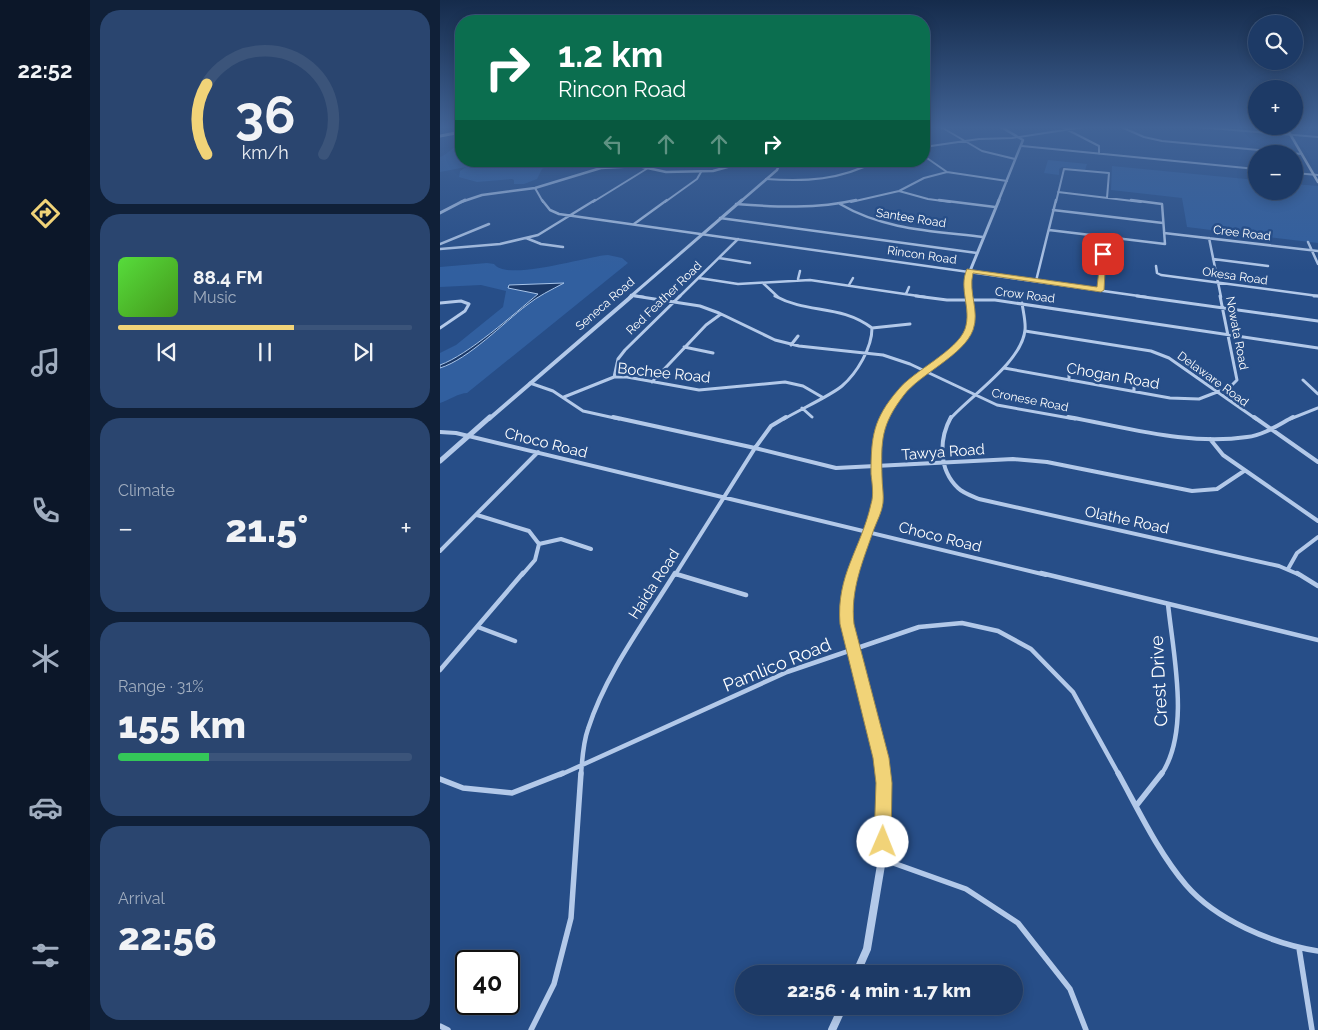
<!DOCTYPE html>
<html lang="en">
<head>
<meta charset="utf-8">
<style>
  body { margin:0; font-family:Raleway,sans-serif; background:#2a456f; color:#f1f3f6; height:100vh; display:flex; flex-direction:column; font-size:19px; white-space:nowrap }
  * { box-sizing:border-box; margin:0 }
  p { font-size:16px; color:#a0adbf }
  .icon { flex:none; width:28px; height:28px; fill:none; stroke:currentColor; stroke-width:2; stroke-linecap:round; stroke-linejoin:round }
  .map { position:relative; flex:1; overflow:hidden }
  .drawer { display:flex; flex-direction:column; gap:10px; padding:10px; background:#102038; width:350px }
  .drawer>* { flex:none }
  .hud { position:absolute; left:15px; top:15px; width:475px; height:152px; border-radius:20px; box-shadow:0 2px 12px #0003,0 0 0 1px #3b547a; background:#0b6e4f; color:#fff; overflow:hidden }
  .buttons { position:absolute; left:808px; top:15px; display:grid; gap:10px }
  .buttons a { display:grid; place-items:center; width:55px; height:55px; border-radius:50%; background:#1d3a66; box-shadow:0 2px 12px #0003,0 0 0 1px #3b547a; font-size:25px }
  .speed { position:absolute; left:15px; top:950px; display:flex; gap:10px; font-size:25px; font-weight:700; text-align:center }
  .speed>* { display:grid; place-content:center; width:65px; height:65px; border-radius:50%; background:#1d3a66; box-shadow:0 2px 12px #0003,0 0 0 1px #3b547a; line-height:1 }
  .speed .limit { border:2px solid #111; border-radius:8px; background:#fff; color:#111 }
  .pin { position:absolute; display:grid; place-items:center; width:42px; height:42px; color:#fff; margin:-21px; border-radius:10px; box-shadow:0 2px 8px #0006 }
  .me { position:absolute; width:55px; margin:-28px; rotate:1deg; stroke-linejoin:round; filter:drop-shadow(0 0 4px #0008) }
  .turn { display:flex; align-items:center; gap:18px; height:105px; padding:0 20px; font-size:22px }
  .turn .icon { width:65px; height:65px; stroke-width:2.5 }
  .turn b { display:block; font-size:35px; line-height:42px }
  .lanes { display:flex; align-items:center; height:48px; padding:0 20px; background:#0003; justify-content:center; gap:25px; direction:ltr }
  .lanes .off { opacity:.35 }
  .big { font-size:38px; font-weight:800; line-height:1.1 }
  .drawer .widget { flex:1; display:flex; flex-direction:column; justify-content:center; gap:8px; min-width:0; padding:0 18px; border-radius:20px; background:#2a456f }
  .drawer .dial { align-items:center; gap:0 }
  .dial svg { height:130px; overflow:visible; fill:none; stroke:#3b547a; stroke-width:7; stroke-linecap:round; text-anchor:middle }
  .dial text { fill:#f1f3f6; stroke:none }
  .song { display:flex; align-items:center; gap:15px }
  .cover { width:60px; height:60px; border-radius:8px; background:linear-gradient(135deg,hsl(110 70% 55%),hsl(100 70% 35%)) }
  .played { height:5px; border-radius:2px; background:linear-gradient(90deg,#f1d378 60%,#3b547a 60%) }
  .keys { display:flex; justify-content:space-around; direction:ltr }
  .heat { display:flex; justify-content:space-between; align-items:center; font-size:28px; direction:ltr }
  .charge { height:8px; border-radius:4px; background:linear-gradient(90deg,#34c759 31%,#3b547a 0) }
  .trip { position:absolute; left:295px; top:965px; width:288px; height:50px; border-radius:25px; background:#1d3a66; box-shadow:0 2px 12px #0003,0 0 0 1px #3b547a; font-weight:800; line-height:50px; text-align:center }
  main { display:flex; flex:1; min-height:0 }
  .tabs { display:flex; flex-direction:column; width:90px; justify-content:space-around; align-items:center; background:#0c1729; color:#a0adbf }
  .tabs .icon { width:35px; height:35px }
  .tabs .active { color:#f1d378 }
  .tabs b { font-size:22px; color:#f1f3f6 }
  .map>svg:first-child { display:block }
  .green { fill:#315f9f }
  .water { fill:#1b3968; stroke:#a7c4e9 }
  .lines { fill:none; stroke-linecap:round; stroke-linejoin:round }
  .minor-far5 { stroke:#b3c9e9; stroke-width:2 }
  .minor-far4 { stroke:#b3c9e9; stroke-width:2.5 }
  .minor-far3 { stroke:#b3c9e9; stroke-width:3 }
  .minor-far2 { stroke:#b3c9e9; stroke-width:4 }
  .minor-far1 { stroke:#b3c9e9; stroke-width:4.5 }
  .minor { stroke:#b3c9e9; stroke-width:5.5 }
  .tertiary-far5 { stroke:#b3c9e9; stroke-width:2.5 }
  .tertiary-far4 { stroke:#b3c9e9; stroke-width:3 }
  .tertiary-far3 { stroke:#b3c9e9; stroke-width:4 }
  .tertiary-far2 { stroke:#b3c9e9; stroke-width:5 }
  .tertiary-far1 { stroke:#b3c9e9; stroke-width:6 }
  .tertiary { stroke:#b3c9e9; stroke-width:8 }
  .secondary { stroke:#dde8f8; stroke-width:2.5 }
  .primary { stroke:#f6f9fe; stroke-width:3 }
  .route { fill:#f1d378; stroke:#9d894e }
  .labels { text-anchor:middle; stroke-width:5; stroke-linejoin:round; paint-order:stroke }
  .far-street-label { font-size:12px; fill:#fff; stroke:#274e88 }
  .street-label { font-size:15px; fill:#fff; stroke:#274e88 }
  .near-street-label { font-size:18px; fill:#fff; stroke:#274e88 }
</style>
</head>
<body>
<main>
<nav class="tabs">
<b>22:52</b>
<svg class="icon active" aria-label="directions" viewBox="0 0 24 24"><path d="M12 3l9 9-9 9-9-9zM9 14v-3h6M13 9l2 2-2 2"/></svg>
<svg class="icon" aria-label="music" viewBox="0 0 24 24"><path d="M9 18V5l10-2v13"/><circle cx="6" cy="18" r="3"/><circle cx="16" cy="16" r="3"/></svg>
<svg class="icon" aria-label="phone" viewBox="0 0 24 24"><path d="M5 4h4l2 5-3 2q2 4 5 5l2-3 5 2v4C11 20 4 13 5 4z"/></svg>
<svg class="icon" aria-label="climate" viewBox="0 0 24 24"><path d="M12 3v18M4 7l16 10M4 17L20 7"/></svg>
<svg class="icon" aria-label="car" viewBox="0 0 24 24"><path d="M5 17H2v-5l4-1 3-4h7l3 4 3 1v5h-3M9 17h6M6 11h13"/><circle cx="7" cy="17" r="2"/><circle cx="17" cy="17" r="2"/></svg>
<svg class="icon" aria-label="filters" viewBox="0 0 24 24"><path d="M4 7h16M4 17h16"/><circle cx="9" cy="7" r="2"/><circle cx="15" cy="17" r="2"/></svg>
</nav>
<section class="drawer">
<div class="widget dial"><svg viewBox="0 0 100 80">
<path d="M14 69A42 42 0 1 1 86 69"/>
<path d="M14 69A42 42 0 0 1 14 26" stroke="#f1d378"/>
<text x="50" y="56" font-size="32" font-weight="700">36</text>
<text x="50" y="72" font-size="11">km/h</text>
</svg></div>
<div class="widget">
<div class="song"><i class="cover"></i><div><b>88.4 FM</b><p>Music</p></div></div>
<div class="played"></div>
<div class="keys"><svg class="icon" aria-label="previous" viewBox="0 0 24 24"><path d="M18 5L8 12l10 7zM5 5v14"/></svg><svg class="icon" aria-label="pause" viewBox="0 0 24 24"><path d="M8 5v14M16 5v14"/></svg><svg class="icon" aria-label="next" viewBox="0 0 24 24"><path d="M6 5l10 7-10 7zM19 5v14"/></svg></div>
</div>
<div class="widget"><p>Climate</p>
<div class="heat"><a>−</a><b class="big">21.5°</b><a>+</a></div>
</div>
<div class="widget"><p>Range · 31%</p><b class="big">155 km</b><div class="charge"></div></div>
<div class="widget"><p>Arrival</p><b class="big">22:56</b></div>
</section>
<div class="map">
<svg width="878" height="1030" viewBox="0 0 878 1030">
  <rect width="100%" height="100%" fill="#274e88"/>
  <path class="green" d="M 21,144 L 21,161 L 115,161 L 102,169 L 97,179 L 84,184 L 74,184 L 74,180 L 72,179 L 37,182 L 19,177 L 20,171 L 26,167 L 0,172 L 0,157 C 9,154 12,146 21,144 Z
    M 608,160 L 647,164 L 645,170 L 622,167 L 619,169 L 619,175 L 604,173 Z
    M 672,166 L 816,180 L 816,191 L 854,191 L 854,184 L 878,186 L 878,243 L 747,227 L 742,198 L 671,190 Z
    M 168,255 L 182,258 L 188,263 L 27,393 C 19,393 9,400 0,403 L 0,353 L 16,345 L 63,307 L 66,291 L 41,285 L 0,287 L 0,267 L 47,263 L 54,264 C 67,282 147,256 168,255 Z"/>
  <path class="water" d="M 124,283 C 111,290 98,296 87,305 C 63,323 29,359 0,368 L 0,365 C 28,355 74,314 98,294 L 68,288 L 69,285 Z"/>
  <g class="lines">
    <path class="minor-far5" d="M 501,127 L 542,151 L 575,159
      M 622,127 L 659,146 L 659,154
      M 681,127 L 704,137 L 722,141 L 862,154
      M 758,127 L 878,137
      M 582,146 L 816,169
      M 484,147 L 539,139 L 572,138 L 644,127
      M 484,156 L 507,172 L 567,181
      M 854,173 L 878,175
      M 326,179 C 365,182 401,180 436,161
      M 95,188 L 103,202
      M 459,191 L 488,199 L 510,202
      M 618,192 L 701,202
      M 153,202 L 208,168
      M 225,202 L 257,179 L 261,172
      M 411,202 L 459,191 L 484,178 L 507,172
      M 616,202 L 624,169 L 669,173 L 667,198"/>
    <path class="minor-far4" d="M 102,200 L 110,210 L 119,214 L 706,297
      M 499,200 L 555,207
      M 296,204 C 336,207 377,209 416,200
      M 400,204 C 444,230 494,231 543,237
      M 613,210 L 723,223
      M 280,218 L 537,253
      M 194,224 L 227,200
      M 609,230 L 725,244 L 722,204 L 691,200
      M 724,233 L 878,251
      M 86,238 L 101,244 L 123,247
      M 769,238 L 781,297
      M 868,242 L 878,264
      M 0,244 L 49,224
      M 0,249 L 60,244 L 98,235 L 155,200
      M 279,258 L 310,263
      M 773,259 L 828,266
      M 716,266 L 717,273 L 721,275 L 878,296
      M 259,278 L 298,284 L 370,280 L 485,297
      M 358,279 L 360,271
      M 596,281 L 616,200
      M 323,283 L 338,297
      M 409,285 L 413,278
      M 661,290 L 664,237
      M 466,294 L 469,287
      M 191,295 L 204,297
      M 239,297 L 298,239"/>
    <path class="minor-far3" d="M 195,296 L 260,306 L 279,313 L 335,340 L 359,346 L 443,355 L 470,364 L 557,405 L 635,419
      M 335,296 C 368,314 400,304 432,328 C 432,348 417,373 402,386 C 390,396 359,410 344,419
      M 476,296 L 507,300 L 555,300 L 878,348
      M 697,296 L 878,321
      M 874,296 L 878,296
      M 0,303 L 21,301 L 29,304 L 25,311 L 0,328
      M 432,328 L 470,324
      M 585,331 L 711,351 L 729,358 L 816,419
      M 351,345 L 358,336
      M 244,347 L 273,353
      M 564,368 L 730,398 L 759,399 L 790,387 L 797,380 L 780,296
      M 629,368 L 629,380
      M 174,377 L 178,359 L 185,350 L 240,296
      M 694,380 L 694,391
      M 863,380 L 878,394
      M 212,382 L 266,325 L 281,314
      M 90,383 L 113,391 L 143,411 L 179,419
      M 124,397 L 174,377 L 187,377 L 259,390 L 345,382 L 363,386 L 382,397
      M 362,408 L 372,417
      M 510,419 C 530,396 582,362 585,330 C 586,322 583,311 582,303
      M 850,419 L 878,408"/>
    <path class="minor-far2" d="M 173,417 L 315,448 L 396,468 L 573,459 L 607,462 L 752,491 L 777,489 L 804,471
      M 511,417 C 499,439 498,469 518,488 C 523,493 532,496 539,499 L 839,566 L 860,575
      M 628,417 C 686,427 748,446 807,437 C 824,435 838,425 853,417
      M 814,417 L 878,462
      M 0,432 L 16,433 L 606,575
      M 770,439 L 783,455 L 878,521
      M 37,515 L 89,531 L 99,544
      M 99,544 L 121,539 L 151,549
      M 0,551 L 98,452
      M 848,569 L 857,553 L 878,537
      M 236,574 L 238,575
      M 82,575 L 95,560 L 99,544
      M 235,575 L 315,448 L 331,426 L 346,417"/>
    <path class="minor-far1" d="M 601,573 L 878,640
      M 857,573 L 878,586
      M 236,574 L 306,595
      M 38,627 L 75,641
      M 0,670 L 83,573
      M 120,775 L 347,672 L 479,627 L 522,623 L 558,631 L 591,649 L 633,692 L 679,775
      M 141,775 C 142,760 143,743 148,729 C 166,673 204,623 235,573
      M 721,775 C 751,731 733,654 728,604"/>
    <path class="minor" d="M 678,773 C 699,811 718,852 746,885 C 776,920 833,944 878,951
      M 0,779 L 23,788 L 72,793 L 123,773
      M 696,806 L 722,773
      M 442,859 L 526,889 L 578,923 L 630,989 L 646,1030
      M 859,948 L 872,1030
      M 0,1026 L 8,1030
      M 91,1030 L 114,984 L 131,918 L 141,773"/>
    <path class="tertiary-far5" d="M 21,202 L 42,195 L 95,188 L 161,168 L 198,166 L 226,172 L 273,171 L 309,161
      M 300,202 L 337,170 L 341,161
      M 558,202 L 583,140 L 561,127"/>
    <path class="tertiary-far4" d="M 0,213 L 25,200
      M 190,297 L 302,200
      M 528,297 L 526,286 L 530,271 L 559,200"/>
    <path class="tertiary-far3" d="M 49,419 L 192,296
      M 444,419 L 462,391 L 516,346 L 529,331 L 532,314 L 528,296"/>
    <path class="tertiary-far2" d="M 0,461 L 50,417
      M 412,575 L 437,503 L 436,448 L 438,429 L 444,417"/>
    <path class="tertiary-far1" d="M 413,573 L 407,590 L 407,625 L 441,758 L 443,775"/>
    <path class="tertiary" d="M 416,974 L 427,949 L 442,859 L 443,773
      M 392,1030 L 403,1006"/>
    <path class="secondary" d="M 846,127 L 878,182"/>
    <path class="primary" d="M 0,136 L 21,132"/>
  </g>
  <linearGradient id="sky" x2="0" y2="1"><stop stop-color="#152b4b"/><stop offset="0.47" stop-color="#416396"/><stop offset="1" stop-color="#416396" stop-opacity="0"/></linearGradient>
  <rect width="878" height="271" fill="url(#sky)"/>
  <path class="route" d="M 661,253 L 666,254 L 664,290 L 661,292 L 533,273 C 528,293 540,311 533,330 C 524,355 480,374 464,395 C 441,425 441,440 442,477 C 442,485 444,495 443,503 C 442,512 437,521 434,529 C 423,561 410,590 414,624 L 449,758 L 452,783 L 451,842 L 449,848 L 443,850 L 437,848 L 434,842 L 436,783 L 433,758 L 400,624 C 396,575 421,549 431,504 C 434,495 432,483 431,474 C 431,437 433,419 458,390 C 473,371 517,351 525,329 C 532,308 518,289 527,269 L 657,287 Z"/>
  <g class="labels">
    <g class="far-street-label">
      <text transform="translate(471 218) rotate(9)" y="4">Santee Road</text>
      <text transform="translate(802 233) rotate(7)" y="4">Cree Road</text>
      <text transform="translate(482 255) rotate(8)" y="4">Rincon Road</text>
      <text transform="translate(795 276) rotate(8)" y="4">Okesa Road</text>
      <text transform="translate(585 295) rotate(7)" y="4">Crow Road</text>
      <text transform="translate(224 298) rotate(-44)" y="4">Red Feather Road</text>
      <text transform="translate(165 304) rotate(-41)" y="4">Seneca Road</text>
      <text transform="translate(797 333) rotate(79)" y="4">Nowata Road</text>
      <text transform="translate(773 379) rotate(36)" y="4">Delaware Road</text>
      <text transform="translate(590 400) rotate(11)" y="4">Cronese Road</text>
    </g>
    <g class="street-label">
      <text transform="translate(224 373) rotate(6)" y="5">Bochee Road</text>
      <text transform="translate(673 376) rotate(10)" y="5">Chogan Road</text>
      <text transform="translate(106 443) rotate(14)" y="5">Choco Road</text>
      <text transform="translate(503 452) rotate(-4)" y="5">Tawya Road</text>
      <text transform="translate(687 520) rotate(12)" y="5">Olathe Road</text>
      <text transform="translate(500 537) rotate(14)" y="5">Choco Road</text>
      <text transform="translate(214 584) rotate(-57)" y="5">Haida Road</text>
    </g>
    <g class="near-street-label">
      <text transform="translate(337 665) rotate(-22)" y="6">Pamlico Road</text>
      <text transform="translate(719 681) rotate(-93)" y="6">Crest Drive</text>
    </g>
  </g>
</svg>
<div class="buttons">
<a><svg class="icon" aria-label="search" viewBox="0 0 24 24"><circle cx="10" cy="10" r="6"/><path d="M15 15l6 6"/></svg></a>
<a>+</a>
<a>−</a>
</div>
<div class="speed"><div class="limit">40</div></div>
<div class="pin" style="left:663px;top:254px;background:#d93025"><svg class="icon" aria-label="arrive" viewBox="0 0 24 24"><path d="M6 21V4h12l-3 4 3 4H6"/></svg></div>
<svg class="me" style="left:443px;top:842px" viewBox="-20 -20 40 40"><circle r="19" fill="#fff"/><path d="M0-13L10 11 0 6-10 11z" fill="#f1d378"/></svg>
<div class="trip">22:56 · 4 min · 1.7 km</div>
<div class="hud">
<div class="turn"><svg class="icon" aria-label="right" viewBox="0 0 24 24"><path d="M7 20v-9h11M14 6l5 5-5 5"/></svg><div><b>1.2 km</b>Rincon Road</div></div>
<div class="lanes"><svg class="icon off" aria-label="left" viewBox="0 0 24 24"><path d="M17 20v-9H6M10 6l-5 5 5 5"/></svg><svg class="icon off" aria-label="ahead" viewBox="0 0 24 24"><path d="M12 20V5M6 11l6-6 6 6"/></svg><svg class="icon off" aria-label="ahead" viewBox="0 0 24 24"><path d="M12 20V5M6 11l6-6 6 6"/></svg><svg class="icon" aria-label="right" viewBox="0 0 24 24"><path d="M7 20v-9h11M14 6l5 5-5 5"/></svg></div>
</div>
</div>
</main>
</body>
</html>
